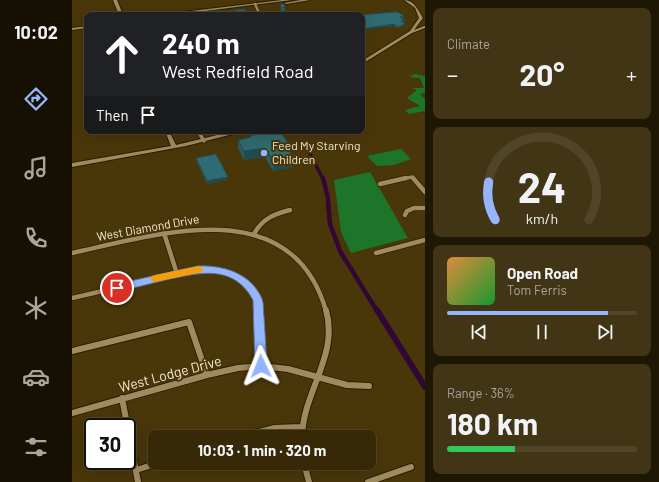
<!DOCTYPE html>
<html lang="en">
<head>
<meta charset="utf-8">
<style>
  body { margin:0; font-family:Barlow,sans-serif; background:#423516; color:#f1f3f6; height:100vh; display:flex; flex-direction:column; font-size:15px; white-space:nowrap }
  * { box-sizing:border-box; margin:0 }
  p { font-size:13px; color:#aaa69c }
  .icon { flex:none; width:22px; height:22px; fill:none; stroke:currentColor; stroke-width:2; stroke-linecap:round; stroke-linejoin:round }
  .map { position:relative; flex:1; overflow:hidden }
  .side { display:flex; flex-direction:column; gap:8px; padding:8px; background:#1e1704; width:234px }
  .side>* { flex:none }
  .banner { position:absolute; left:12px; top:12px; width:281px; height:122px; border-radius:8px; box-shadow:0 4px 16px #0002,0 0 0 1px #514529; background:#202124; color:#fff; overflow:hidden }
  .speed { position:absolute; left:12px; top:418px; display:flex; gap:8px; font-size:20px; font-weight:700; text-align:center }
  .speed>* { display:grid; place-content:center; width:52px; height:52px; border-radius:50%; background:#372908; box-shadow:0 4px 16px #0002,0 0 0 1px #514529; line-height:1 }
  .speed .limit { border:2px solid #111; border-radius:6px; background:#fff; color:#111 }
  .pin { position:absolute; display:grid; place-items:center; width:34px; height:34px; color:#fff; margin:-17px; border:2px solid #fff; border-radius:50%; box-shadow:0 1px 4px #0007 }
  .me { position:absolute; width:44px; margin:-22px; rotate:358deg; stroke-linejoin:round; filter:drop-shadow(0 0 3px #0008) }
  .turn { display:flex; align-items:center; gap:14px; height:84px; padding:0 12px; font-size:18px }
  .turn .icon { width:52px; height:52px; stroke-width:2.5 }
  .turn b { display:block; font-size:28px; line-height:34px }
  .then { display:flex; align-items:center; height:38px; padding:0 12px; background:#0003; gap:8px; font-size:15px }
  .big { font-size:30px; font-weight:700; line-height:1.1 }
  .side .card { flex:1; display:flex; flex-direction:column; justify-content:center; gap:6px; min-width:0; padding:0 14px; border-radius:8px; background:#423516 }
  .side .dial { align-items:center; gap:0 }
  .dial svg { height:104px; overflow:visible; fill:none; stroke:#514529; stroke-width:7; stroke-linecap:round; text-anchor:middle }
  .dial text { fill:#f1f3f6; stroke:none }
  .song { display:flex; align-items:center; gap:12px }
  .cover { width:48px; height:48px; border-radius:6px; background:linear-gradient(135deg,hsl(30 70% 55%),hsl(130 70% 35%)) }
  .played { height:4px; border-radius:2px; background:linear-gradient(90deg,#95b6fd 85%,#514529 85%) }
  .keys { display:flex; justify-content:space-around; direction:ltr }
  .heat { display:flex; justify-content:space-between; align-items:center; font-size:22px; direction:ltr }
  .charge { height:6px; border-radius:3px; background:linear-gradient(90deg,#34c759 36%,#514529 0) }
  .trip { position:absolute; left:76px; top:430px; width:228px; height:40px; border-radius:8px; background:#372908; box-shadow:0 4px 16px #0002,0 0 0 1px #514529; font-weight:700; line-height:40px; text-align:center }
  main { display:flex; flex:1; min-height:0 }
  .dock { display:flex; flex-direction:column; width:72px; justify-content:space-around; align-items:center; background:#161003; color:#aaa69c }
  .dock .icon { width:28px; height:28px }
  .dock .on { color:#95b6fd }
  .dock b { font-size:18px; color:#f1f3f6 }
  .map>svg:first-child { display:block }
  .green { fill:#1c7528 }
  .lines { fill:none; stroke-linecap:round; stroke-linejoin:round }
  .canal-far2 { stroke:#320635; stroke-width:3.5 }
  .canal-far1 { stroke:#320635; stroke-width:4.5 }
  .canal { stroke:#320635; stroke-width:6 }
  .street-far3-casing { stroke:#2c1e00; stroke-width:3.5 }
  .street-far2-casing { stroke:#2c1e00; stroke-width:5 }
  .street-far1-casing { stroke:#2c1e00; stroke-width:6 }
  .street-casing { stroke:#2c1e00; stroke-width:8 }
  .secondary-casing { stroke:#2c1e00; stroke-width:2 }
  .street-far3 { stroke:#a08b60; stroke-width:2.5 }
  .street-far2 { stroke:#a08b60; stroke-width:3.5 }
  .street-far1 { stroke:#a08b60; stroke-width:4.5 }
  .street { stroke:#a08b60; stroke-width:6 }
  .secondary { fill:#a08b60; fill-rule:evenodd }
  .wall { fill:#285c62 }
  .shaded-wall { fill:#214b50 }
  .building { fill:#2f6b72; stroke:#214b50 }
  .route { fill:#95b6fd; stroke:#6176a4 }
  .slow { fill:#f59e0b }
  .poi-dot { fill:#95b6fd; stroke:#49370a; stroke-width:1.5 }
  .labels { text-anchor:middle; stroke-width:4; stroke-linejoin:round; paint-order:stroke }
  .poi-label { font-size:12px; fill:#f3e8d1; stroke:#49370a; text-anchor:start }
  .street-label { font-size:12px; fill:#f3e8d1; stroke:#49370a }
  .near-street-label { font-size:14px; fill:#f3e8d1; stroke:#49370a }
</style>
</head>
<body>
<main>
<nav class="dock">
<b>10:02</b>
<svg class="icon on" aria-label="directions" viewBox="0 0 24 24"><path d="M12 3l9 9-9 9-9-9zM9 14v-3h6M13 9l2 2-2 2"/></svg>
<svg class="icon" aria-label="music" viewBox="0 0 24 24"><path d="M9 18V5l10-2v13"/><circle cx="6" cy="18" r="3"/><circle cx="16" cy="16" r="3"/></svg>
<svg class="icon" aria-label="phone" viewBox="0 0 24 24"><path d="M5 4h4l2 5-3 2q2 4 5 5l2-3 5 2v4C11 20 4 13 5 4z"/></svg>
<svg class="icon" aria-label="climate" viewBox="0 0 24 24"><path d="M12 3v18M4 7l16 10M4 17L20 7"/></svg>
<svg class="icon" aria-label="car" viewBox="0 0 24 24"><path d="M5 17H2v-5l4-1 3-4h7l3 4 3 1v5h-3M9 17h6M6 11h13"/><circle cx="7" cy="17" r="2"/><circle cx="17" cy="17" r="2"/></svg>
<svg class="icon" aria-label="filters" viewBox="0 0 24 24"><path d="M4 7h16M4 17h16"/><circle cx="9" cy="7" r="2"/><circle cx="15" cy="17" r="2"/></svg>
</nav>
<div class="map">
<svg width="353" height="482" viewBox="0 0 353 482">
  <rect width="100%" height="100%" fill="#49370a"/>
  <path class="green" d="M 343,74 L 353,76 L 353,93 L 348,94 L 353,99 L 353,111 L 337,114 L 333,110 L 348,106 L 335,98 L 345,90 L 340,88 L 352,88 L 348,78 L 337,77 Z
    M 329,149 L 339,159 L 322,165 L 305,166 L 295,156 Z
    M 298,172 L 336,238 L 279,253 L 269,232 L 262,180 Z"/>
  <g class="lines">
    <path class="canal-far2" d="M 234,146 L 251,179"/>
    <path class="canal-far1" d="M 251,178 L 256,198
      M 256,201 L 258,224 L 268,251 L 305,311"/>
    <path class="canal" d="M 305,310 L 353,387"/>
    <defs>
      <path id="street-far3" d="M 183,4 L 188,15"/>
      <path id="street-far2" d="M 126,131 L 132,141
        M 330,179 L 340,177 L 342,179"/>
      <path id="street-far1" d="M 341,178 L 353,192
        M 308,184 L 334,178
        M 333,215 L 335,211 L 342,208 L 353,208
        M 92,233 L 105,274
        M 182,234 C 190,219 202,214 218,210
        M 0,253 C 87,234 220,191 254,311
        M 304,253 L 353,240
        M 0,298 L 126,269 C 155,270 183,279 188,311"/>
      <path id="street" d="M 188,310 L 189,366
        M 0,351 L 117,322 L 135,375
        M 50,398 L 66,482
        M 0,413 L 135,375 L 166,368 L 189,366 L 216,369 L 275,385 L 297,386
        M 168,437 L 203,428 L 229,427
        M 230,437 C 231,391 267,356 254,310
        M 232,463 L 237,482
        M 64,470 L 87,463
        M 296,482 L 339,467"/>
      <path id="secondary" d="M 41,0 L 45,0 L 51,15 L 47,15 Z
        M 210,0 L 220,0 L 102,15 L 92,15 L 94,14 Z
        M 229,0 L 238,0 L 214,4 L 212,3 Z
        M 332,0 C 342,0 347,11 351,18 L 342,30 L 352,26 L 353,26 L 353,28 L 340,33 L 290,64 L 290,61 L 338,31 L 347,18 L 343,8 Z
        M 15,26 L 15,28 L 0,30 L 0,28 Z
        M 93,131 L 97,131 L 104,145 L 162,131 L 169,131 L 169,132 L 114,146 L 0,167 L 0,163 L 99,146 Z"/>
    </defs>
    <use href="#street-far3" class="street-far3-casing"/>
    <use href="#street-far2" class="street-far2-casing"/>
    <use href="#street-far1" class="street-far1-casing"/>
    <use href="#street" class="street-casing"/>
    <use href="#secondary" class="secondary-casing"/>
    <use href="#street-far3" class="street-far3"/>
    <use href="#street-far2" class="street-far2"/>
    <use href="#street-far1" class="street-far1"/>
    <use href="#street" class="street"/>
    <use href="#secondary" class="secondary"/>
  </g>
  <path class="wall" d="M 208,4 L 213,7 L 213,11 L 209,11 Z
    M 157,11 L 176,15 L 158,15 L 158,14 Z
    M 321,12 L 332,16 L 332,18 L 330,18 L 333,21 L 333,22 L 331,23 L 333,24 L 332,25 L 325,28 L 322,26 Z
    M 187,133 L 216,143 L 216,149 L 222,158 L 221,167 L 201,171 L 193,157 L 172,160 L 166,148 L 166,140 L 178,137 L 178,136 L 187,135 Z
    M 124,158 L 156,177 L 156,179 L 135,184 L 124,160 Z"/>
  <path class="shaded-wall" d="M 148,13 L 148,15 L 138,15 L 138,14 Z
    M 322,24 L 322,26 L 290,30 L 290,29 Z
    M 193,148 L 193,157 L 172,160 L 172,151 Z
    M 222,158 L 221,167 L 201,171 L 202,162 Z
    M 156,177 L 156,179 L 135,184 L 135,181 Z"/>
  <path class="building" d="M 208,4 L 212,4 L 213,7 L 209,8 Z
    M 172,9 L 176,14 L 161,15 L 157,11 Z
    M 136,11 L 148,11 L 148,13 L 138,14 Z
    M 118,12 L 120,15 L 110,15 L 109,13 Z
    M 321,12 L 326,12 L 332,16 L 328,17 L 333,21 L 329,21 L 333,24 L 326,27 L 322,24 L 290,29 L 290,15 L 288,15 Z
    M 200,131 L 208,131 L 216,143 L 213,143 L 216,147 L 214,147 L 222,158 L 202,162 L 193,148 L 172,151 L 166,140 L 179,137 L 178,136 L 187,134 L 187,133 Z
    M 144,154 L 156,177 L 135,181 L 124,158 Z"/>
  <path class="route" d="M 126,266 C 151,265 179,273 190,299 C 192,304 191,311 192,317 C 193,333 194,350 195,366 L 193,370 L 189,371 L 185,370 L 183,366 L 181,300 C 161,263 126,273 93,280 C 77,284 61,288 45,292 L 41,290 L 40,288 L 41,285 L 45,284 Z"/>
  <path class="slow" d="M 127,266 L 131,269 L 130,272 L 83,282 L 80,281 L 78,279 L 80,276 L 83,275 Z"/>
  <circle class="poi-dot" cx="192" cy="153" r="4"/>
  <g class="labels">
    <g class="poi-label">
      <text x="200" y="150">Feed My Starving<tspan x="200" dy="14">Children</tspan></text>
    </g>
    <g class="street-label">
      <text transform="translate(76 228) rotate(-10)" y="4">West Diamond Drive</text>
    </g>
    <g class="near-street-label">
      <text transform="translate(98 374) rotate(-15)" y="5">West Lodge Drive</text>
    </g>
  </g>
</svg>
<div class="speed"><div class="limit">30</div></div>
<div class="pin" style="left:45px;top:288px;background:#d93025"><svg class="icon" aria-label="arrive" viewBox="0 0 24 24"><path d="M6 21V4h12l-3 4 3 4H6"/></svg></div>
<svg class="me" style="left:189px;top:366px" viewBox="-20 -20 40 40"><path d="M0-17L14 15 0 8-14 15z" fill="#95b6fd" stroke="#fff" stroke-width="4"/></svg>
<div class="trip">10:03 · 1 min · 320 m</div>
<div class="banner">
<div class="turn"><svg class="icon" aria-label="ahead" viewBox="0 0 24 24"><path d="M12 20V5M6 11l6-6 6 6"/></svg><div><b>240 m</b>West Redfield Road</div></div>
<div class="then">Then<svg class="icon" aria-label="arrive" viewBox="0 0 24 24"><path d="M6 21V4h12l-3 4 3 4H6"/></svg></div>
</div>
</div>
<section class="side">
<div class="card"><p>Climate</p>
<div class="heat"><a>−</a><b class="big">20°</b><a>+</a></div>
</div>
<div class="card dial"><svg viewBox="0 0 100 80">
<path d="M14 69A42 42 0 1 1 86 69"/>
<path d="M14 69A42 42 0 0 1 9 40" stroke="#95b6fd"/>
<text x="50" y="56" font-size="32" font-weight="700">24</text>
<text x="50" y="72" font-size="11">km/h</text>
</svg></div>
<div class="card">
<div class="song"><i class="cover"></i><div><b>Open Road</b><p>Tom Ferris</p></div></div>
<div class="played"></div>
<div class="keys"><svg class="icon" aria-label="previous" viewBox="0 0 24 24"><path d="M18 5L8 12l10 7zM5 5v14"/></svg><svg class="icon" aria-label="pause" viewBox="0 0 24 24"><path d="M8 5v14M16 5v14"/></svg><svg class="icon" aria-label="next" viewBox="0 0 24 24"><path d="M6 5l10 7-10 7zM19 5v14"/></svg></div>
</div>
<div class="card"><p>Range · 36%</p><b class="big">180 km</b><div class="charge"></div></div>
</section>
</main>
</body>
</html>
